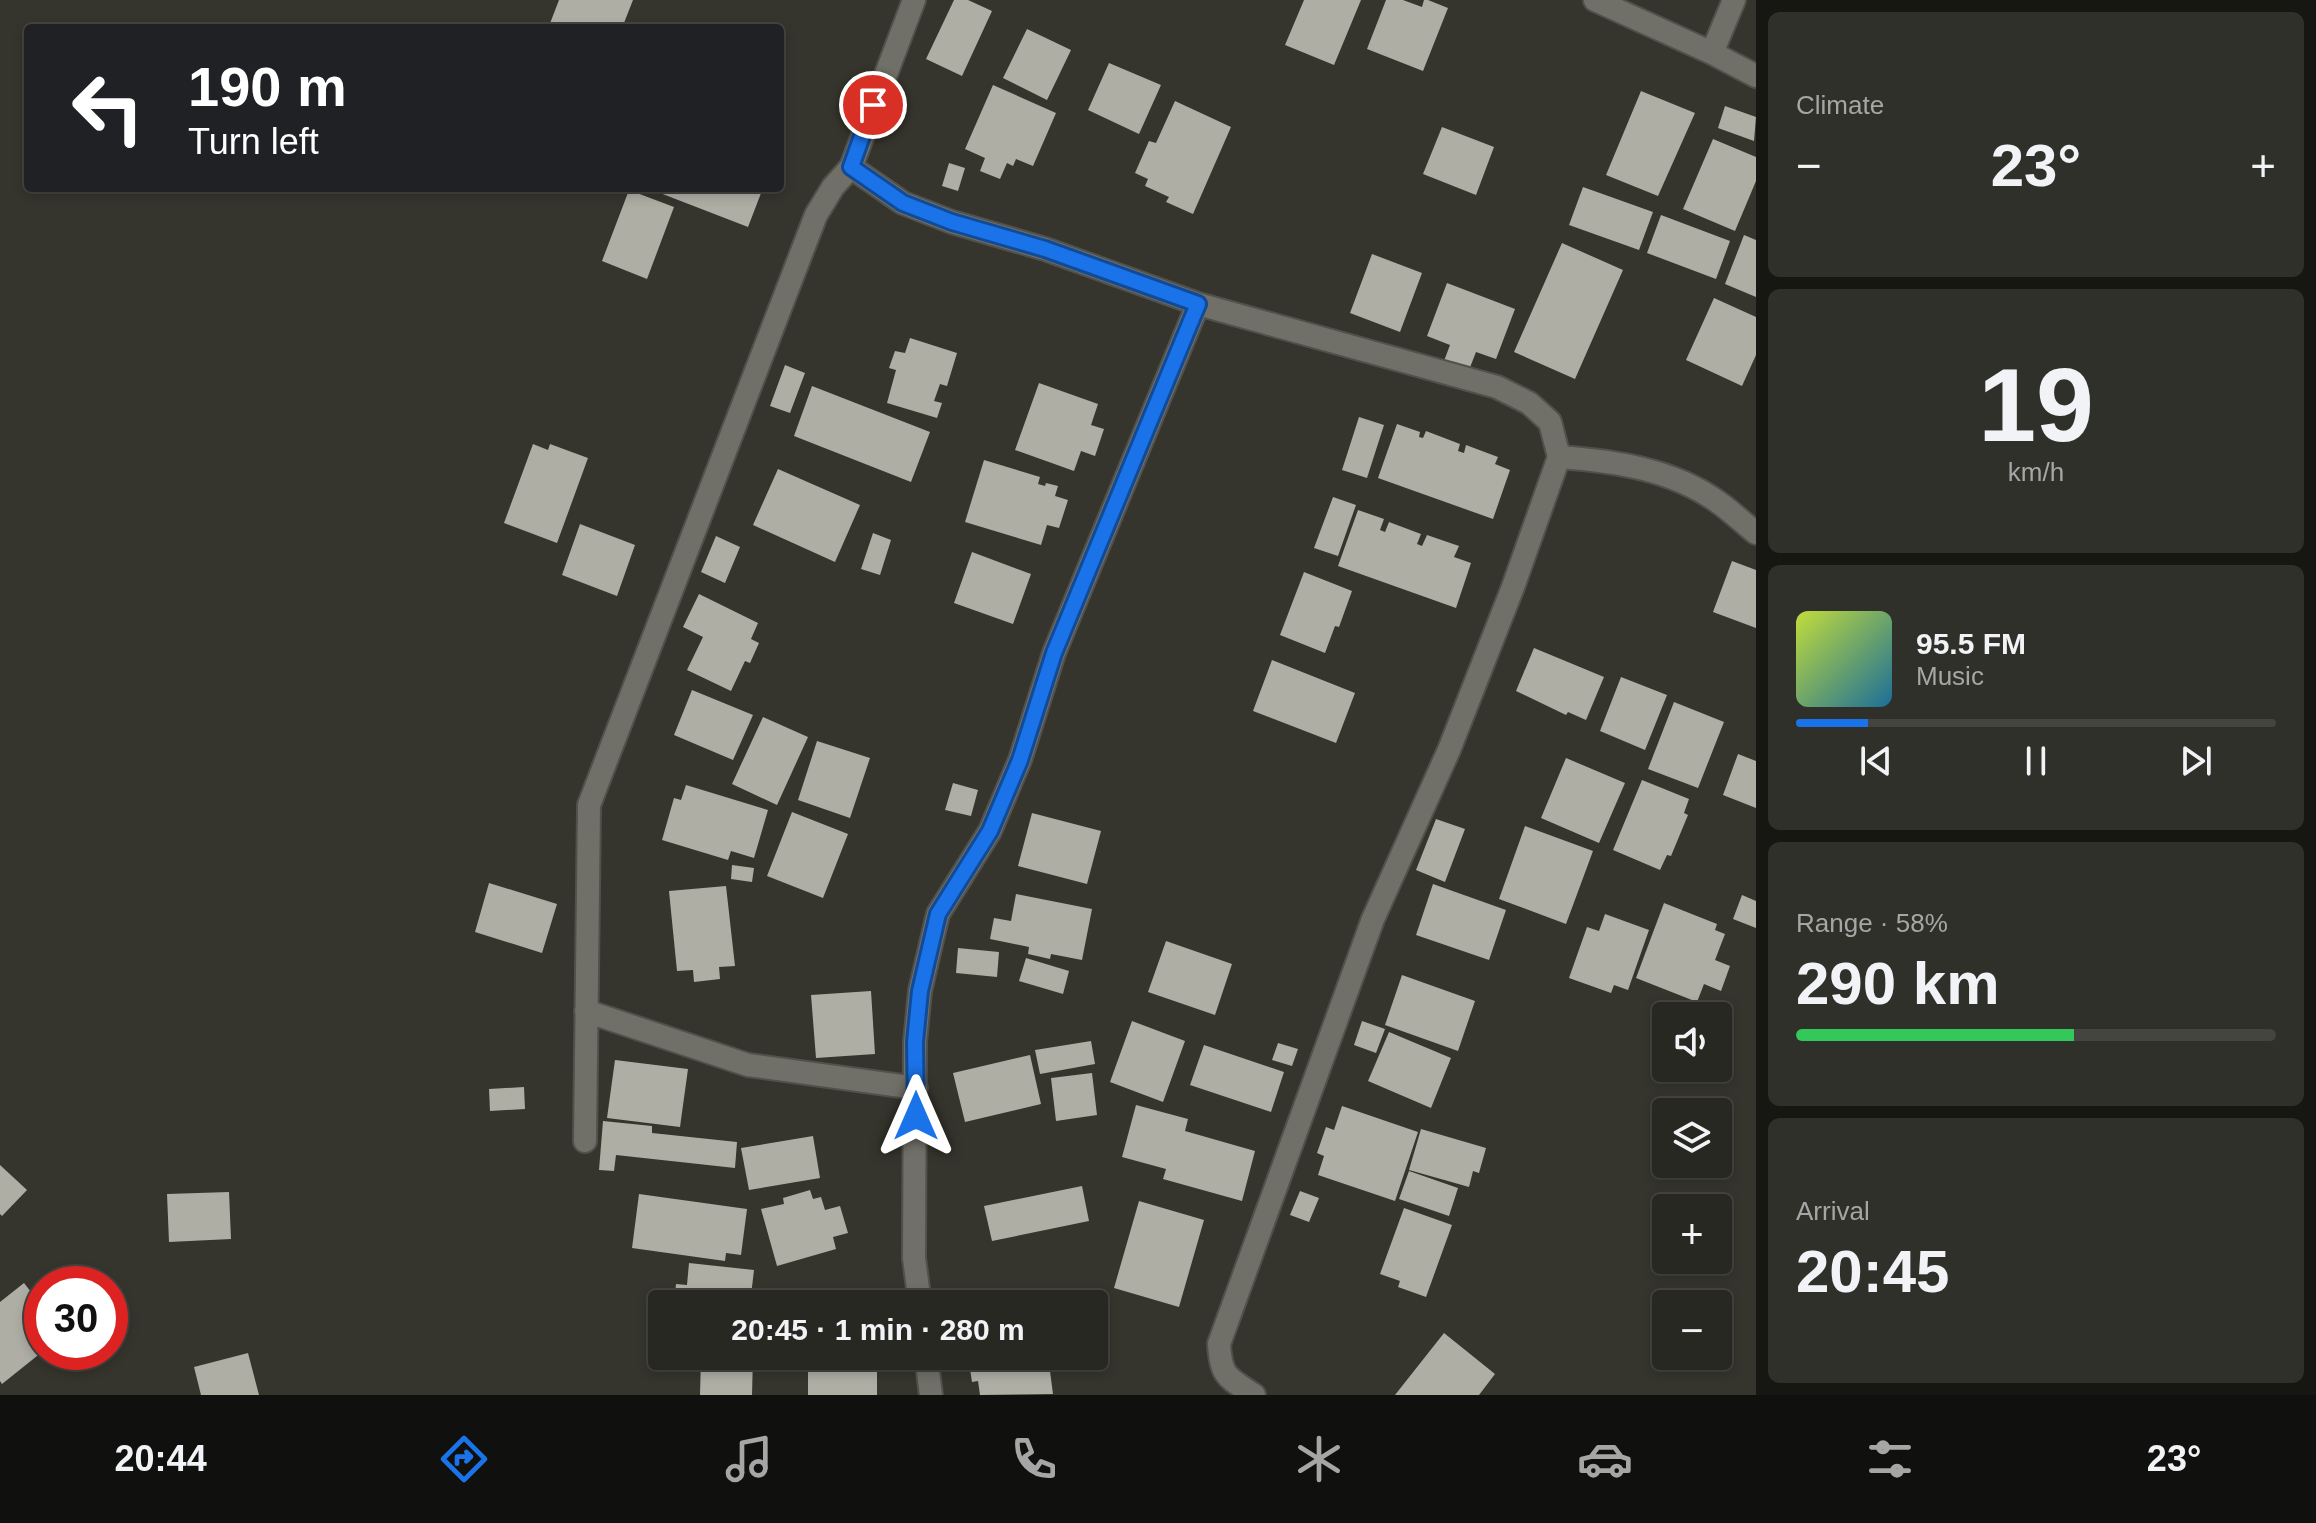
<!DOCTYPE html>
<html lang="en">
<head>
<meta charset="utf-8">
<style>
  body { margin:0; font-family:Helvetica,sans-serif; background:#30302a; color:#f1f3f6; height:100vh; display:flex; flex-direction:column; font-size:30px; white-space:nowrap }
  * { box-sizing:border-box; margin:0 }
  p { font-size:26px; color:#a5a6a5 }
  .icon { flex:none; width:44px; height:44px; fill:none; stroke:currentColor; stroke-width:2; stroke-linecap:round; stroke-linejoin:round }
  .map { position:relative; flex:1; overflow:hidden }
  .details { display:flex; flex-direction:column; gap:12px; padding:12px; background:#161613; width:560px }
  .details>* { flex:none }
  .hud { position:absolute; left:24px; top:24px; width:760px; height:168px; border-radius:8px; box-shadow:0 4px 12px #0003,0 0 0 2px #444440; background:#202124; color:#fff; overflow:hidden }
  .controls { position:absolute; left:1652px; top:1002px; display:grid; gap:16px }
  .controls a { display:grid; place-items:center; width:80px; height:80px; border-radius:8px; background:#282822; box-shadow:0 4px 12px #0003,0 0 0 2px #444440; font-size:40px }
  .speed { position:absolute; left:24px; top:1266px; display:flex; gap:16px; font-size:40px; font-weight:700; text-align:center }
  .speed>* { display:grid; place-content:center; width:104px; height:104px; border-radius:50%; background:#282822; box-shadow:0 4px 12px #0003,0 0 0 2px #444440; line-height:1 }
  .speed .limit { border:12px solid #d22; background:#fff; color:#111 }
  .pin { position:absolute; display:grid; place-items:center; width:68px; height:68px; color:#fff; margin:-34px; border:4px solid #fff; border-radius:50%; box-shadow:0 2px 8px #0007 }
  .me { position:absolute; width:88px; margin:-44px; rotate:0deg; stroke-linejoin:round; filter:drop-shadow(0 0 6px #0008) }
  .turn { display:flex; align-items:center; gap:28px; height:168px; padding:0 32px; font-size:36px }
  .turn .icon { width:104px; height:104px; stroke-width:2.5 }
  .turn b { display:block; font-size:56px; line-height:68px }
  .big { font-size:60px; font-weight:600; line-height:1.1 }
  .details .widget { flex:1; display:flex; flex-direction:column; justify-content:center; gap:12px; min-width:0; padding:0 28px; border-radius:12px; background:#30302a }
  .details .dial { align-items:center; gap:0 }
  .dial b { font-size:104px; line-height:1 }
  .song { display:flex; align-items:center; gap:24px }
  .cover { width:96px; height:96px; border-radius:12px; background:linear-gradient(135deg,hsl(70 70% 55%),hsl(200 70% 35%)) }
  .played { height:8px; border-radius:4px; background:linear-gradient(90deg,#1a73e8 15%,#444440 15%) }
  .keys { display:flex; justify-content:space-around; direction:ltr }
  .heat { display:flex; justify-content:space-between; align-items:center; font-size:44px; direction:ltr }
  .charge { height:12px; border-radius:6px; background:linear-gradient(90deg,#34c759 58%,#444440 0) }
  .trip { position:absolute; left:648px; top:1290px; width:460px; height:80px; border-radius:8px; background:#282822; box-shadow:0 4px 12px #0003,0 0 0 2px #444440; font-weight:600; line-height:80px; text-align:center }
  .tabs { display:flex; height:128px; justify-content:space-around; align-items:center; background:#10100e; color:#a5a6a5 }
  .tabs .icon { width:56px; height:56px }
  .tabs .selected { color:#1a73e8 }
  .tabs b { font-size:36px; color:#f1f3f6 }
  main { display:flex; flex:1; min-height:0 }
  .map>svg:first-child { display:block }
  .building { fill:#afaea5 }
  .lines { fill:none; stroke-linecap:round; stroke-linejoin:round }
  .minor-casing { stroke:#51504a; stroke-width:26 }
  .minor { stroke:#717068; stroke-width:22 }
  .route-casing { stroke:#114b97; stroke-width:20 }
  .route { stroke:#1a73e8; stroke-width:14 }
</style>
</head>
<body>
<main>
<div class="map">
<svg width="1756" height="1395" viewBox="0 0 1756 1395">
  <rect width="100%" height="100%" fill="#35352d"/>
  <path class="building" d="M 559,0 L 633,0 L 622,28 L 556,28 L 549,26 Z
    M 954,0 L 968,0 L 992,11 L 962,76 L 926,59 Z
    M 1304,0 L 1361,0 L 1334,65 L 1285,45 Z
    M 1386,0 L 1403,0 L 1422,7 L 1424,0 L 1428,0 L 1448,8 L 1423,71 L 1367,49 Z
    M 1027,29 L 1071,50 L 1047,100 L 1003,78 Z
    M 1109,63 L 1161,85 L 1139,134 L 1088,110 Z
    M 993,85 L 1056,113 L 1033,166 L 1016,159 L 1013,166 L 1007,163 L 1000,179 L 980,171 L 985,158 L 965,149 Z
    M 1641,91 L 1695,113 L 1658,196 L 1606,175 Z
    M 1175,101 L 1231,127 L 1193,214 L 1166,202 L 1169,197 L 1145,186 L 1148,179 L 1135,173 L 1149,141 L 1156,143 Z
    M 1725,106 L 1756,117 L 1754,141 L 1718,128 Z
    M 1442,127 L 1494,147 L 1476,195 L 1423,174 Z
    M 1713,139 L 1756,157 L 1756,181 L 1735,231 L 1683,209 Z
    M 949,163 L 965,168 L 958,191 L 942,186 Z
    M 1583,187 L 1653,212 L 1639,250 L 1569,225 Z
    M 662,188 L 763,188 L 748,227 L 660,193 Z
    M 629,190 L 674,207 L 647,279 L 602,261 Z
    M 1661,215 L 1730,241 L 1716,279 L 1647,253 Z
    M 1744,235 L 1756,240 L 1756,297 L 1725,284 Z
    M 1562,243 L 1623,270 L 1575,379 L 1514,352 Z
    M 1372,254 L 1422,273 L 1400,332 L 1350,313 Z
    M 1447,283 L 1515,309 L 1496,359 L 1476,352 L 1469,370 L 1444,361 L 1450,345 L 1427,336 Z
    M 1714,298 L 1756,317 L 1756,355 L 1742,386 L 1686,360 Z
    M 910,338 L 957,353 L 947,386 L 940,384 L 934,401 L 942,403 L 937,418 L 887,403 L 896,370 L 889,368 L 895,351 L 905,353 Z
    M 785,365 L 805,373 L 790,413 L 770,406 Z
    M 1039,383 L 1098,404 L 1091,425 L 1104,429 L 1095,456 L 1081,451 L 1074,471 L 1015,450 Z
    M 812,386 L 930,432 L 911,482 L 794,436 Z
    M 1359,417 L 1384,425 L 1367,478 L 1342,470 Z
    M 1397,424 L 1420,432 L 1419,437 L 1423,438 L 1426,431 L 1460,444 L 1458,451 L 1464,453 L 1466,445 L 1498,457 L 1495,464 L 1510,470 L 1493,519 L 1378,478 Z
    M 533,444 L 548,450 L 550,444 L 588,458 L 557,543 L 504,523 Z
    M 984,460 L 1040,477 L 1038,484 L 1045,486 L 1046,483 L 1058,486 L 1055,496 L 1068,500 L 1059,528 L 1047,525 L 1041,545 L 965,522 Z
    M 778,469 L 860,505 L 835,562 L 753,525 Z
    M 1333,497 L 1356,505 L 1338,556 L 1314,548 Z
    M 1358,510 L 1384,519 L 1380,530 L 1385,532 L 1389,522 L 1421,534 L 1417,544 L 1422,546 L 1427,535 L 1459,546 L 1454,557 L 1471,563 L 1456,608 L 1338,566 Z
    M 580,524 L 635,545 L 617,596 L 562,575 Z
    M 873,533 L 891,540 L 880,575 L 861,569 Z
    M 716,536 L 740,547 L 725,583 L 701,572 Z
    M 972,552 L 1031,574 L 1013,624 L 954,603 Z
    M 1732,561 L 1756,570 L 1756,628 L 1713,612 Z
    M 1304,572 L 1352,591 L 1339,627 L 1335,626 L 1325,653 L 1280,635 Z
    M 699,594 L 758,623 L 751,639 L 759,643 L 750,663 L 745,661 L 731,691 L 687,670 L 703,637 L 683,627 Z
    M 1534,648 L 1604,677 L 1586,720 L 1568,712 L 1566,715 L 1516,691 Z
    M 1272,660 L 1355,693 L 1336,743 L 1253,711 Z
    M 1621,677 L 1667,695 L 1645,750 L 1600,731 Z
    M 692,690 L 753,715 L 733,760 L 674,735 Z
    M 1674,702 L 1724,722 L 1698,788 L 1648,769 Z
    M 763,717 L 808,737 L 777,805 L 732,784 Z
    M 817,741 L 870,758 L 850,818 L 798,800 Z
    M 1738,754 L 1756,761 L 1756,808 L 1723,795 Z
    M 1566,758 L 1625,783 L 1599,843 L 1541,818 Z
    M 1642,780 L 1689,799 L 1684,813 L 1688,815 L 1671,856 L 1667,855 L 1660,870 L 1613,850 Z
    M 953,783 L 978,790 L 971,816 L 945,810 Z
    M 686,785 L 768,810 L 754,858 L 731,851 L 728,860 L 662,840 L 674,798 L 681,800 Z
    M 792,812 L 848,834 L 823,898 L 767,876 Z
    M 1032,813 L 1101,831 L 1087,884 L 1018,866 Z
    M 1436,819 L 1465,829 L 1445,882 L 1416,870 Z
    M 1525,826 L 1593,851 L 1566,924 L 1499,899 Z
    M 732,865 L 754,868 L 752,882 L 731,879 Z
    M 489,883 L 557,904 L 542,953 L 475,932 Z
    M 1433,884 L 1506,910 L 1489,960 L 1416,935 Z
    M 726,886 L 735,966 L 719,967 L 720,979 L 694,982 L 693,970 L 677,971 L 669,891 Z
    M 1016,894 L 1092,909 L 1082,960 L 1051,954 L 1050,959 L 1028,954 L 1029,947 L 990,939 L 994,918 L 1011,921 Z
    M 1742,895 L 1756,901 L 1756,928 L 1733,919 Z
    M 1664,903 L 1717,924 L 1715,930 L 1725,934 L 1715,960 L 1730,966 L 1721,991 L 1704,984 L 1697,1002 L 1636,978 Z
    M 1605,914 L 1649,930 L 1628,990 L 1614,985 L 1611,993 L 1569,978 L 1587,927 L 1599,931 Z
    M 1166,941 L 1232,964 L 1215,1015 L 1148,992 Z
    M 958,948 L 999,952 L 997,977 L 956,973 Z
    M 1026,958 L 1069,971 L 1063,994 L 1019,981 Z
    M 1402,975 L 1475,1001 L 1458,1051 L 1385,1025 Z
    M 871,991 L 875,1054 L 816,1058 L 811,995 Z
    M 1132,1021 L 1185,1041 L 1163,1102 L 1110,1082 Z
    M 1362,1021 L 1385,1029 L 1376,1053 L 1354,1045 Z
    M 1389,1032 L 1451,1058 L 1431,1108 L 1368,1081 Z
    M 1091,1041 L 1095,1064 L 1040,1074 L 1035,1050 Z
    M 1278,1043 L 1298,1049 L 1292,1066 L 1272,1060 Z
    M 1204,1045 L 1284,1072 L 1271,1112 L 1190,1085 Z
    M 1030,1055 L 1041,1104 L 965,1122 L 953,1073 Z
    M 615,1060 L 688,1069 L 680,1127 L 607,1118 Z
    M 1092,1073 L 1097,1115 L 1056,1121 L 1051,1078 Z
    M 524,1087 L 525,1109 L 490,1111 L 489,1089 Z
    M 1136,1105 L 1188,1119 L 1185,1131 L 1255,1151 L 1242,1201 L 1163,1179 L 1166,1169 L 1122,1157 Z
    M 1342,1106 L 1418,1132 L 1395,1201 L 1318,1175 L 1324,1156 L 1317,1153 L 1326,1127 L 1334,1130 Z
    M 603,1121 L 652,1126 L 652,1133 L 737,1142 L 735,1168 L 616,1155 L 614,1171 L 599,1170 Z
    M 1421,1129 L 1486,1148 L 1479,1173 L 1473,1171 L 1469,1187 L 1409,1170 Z
    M 813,1136 L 820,1178 L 749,1190 L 741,1148 Z
    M 0,1165 L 27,1190 L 2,1216 L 0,1214 Z
    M 1409,1171 L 1458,1188 L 1449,1216 L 1399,1199 Z
    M 1082,1186 L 1089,1221 L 992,1241 L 984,1206 Z
    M 810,1190 L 813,1199 L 821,1197 L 825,1210 L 840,1206 L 848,1233 L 833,1237 L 836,1249 L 777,1266 L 761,1209 L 784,1204 L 783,1198 Z
    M 1300,1191 L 1319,1198 L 1309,1222 L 1290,1215 Z
    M 229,1192 L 231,1239 L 169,1242 L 167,1194 Z
    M 639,1194 L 747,1209 L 741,1255 L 726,1253 L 725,1261 L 632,1248 Z
    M 1139,1201 L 1204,1220 L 1179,1307 L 1114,1288 Z
    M 1404,1208 L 1452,1225 L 1426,1297 L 1398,1287 L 1400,1281 L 1380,1274 Z
    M 689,1263 L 754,1270 L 750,1304 L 674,1304 L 676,1284 L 687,1285 Z
    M 24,1283 L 42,1306 L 42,1352 L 2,1384 L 0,1381 L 0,1302 Z
    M 1444,1333 L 1495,1374 L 1479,1395 L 1395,1395 Z
    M 248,1353 L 259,1395 L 201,1395 L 194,1367 Z
    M 701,1356 L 753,1356 L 752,1395 L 700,1395 Z
    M 968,1356 L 1048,1356 L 1053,1394 L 980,1395 L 978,1381 L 972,1382 Z
    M 808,1359 L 877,1359 L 877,1395 L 808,1395 Z"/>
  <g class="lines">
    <defs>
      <path id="minor" d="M 914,0 L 851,167 L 903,203 L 952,222 L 1045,249 L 1198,304 L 1497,387 L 1529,403 L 1550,422 L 1559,457 L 1513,587 L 1449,750 L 1373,919 L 1219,1344 C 1221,1377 1227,1377 1254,1395
        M 1595,0 L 1712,53 L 1756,76
        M 1712,53 L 1734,0
        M 1559,457 C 1614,461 1672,469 1718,502 C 1731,511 1743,523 1756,533
        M 586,1011 L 748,1065 L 916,1088
        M 585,1141 L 589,805 L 816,215 L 833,187 L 851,167
        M 920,1304 L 914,1258 L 915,1042 L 920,991 L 938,914 L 990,831 L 1020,760 L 1054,653 L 1198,304
        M 926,1356 L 931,1395"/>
    </defs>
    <use href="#minor" class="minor-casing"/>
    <use href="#minor" class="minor"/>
  </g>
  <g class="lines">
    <defs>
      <path id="route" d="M 873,105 L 851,167 L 903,203 L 952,222 L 1045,249 L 1198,304 L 1054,653 L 1020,760 L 990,831 L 938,914 L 920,991 L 915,1042 L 916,1116"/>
    </defs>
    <use href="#route" class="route-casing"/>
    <use href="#route" class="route"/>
  </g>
</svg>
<div class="controls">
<a><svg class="icon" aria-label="sound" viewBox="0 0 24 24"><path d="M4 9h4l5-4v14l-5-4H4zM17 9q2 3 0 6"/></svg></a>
<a><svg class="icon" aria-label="layers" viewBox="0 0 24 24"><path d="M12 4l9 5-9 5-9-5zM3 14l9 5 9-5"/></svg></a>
<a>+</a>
<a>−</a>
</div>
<div class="speed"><div class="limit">30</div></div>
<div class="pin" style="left:873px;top:105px;background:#d93025"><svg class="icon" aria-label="arrive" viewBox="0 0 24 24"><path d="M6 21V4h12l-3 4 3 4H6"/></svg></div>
<svg class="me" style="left:916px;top:1116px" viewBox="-20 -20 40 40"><path d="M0-17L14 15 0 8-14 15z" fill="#1a73e8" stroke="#fff" stroke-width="4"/></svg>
<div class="trip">20:45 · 1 min · 280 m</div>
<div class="hud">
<div class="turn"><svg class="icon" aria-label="left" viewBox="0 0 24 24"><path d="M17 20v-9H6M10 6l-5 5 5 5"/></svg><div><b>190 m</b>Turn left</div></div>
</div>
</div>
<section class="details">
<div class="widget"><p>Climate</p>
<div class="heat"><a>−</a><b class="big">23°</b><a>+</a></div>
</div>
<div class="widget dial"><b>19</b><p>km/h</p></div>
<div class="widget">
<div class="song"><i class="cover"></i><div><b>95.5 FM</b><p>Music</p></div></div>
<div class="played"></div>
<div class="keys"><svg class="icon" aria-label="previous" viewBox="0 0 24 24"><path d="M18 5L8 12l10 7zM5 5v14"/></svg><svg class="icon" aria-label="pause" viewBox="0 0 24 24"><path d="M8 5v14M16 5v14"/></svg><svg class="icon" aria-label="next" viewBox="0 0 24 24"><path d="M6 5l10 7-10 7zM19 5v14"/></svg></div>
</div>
<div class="widget"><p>Range · 58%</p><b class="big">290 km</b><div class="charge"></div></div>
<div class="widget"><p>Arrival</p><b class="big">20:45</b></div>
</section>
</main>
<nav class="tabs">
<b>20:44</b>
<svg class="icon selected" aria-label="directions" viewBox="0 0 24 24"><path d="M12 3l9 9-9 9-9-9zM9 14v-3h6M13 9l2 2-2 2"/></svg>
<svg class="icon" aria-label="music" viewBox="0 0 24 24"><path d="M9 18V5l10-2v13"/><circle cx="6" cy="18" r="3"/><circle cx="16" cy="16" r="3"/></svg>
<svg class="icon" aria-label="phone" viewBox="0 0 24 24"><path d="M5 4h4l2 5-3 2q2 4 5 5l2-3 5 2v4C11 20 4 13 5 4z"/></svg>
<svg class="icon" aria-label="climate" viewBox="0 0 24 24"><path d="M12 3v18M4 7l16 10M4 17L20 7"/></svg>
<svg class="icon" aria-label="car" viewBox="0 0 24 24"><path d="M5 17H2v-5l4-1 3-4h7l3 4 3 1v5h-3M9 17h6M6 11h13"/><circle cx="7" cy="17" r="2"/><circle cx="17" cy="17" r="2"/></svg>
<svg class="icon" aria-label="filters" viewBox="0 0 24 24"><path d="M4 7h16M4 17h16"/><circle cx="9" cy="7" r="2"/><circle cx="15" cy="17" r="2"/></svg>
<b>23°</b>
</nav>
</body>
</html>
